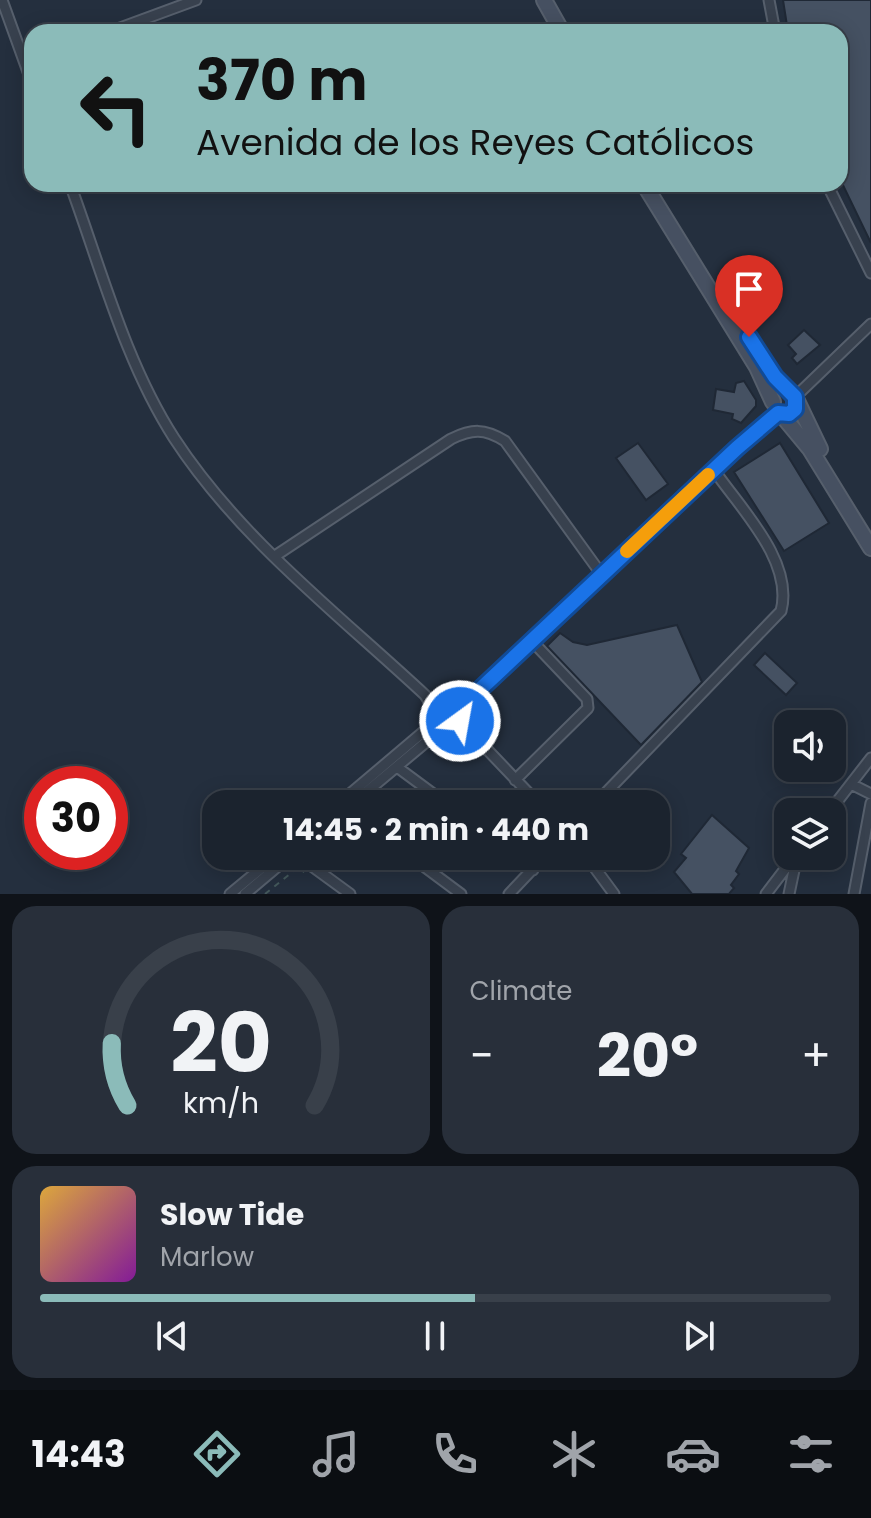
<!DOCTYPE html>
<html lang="en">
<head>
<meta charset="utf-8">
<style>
  body { margin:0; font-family:Poppins,sans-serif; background:#282f3a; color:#f1f3f6; height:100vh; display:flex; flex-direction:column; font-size:30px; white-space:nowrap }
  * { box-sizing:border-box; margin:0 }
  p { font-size:26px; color:#a0a4aa }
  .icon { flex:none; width:44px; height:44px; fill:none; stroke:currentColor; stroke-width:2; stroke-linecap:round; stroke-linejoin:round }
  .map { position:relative; height:894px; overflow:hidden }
  .sheet { display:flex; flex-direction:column; gap:12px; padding:12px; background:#0f1319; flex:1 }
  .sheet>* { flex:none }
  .guide { position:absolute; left:24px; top:24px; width:824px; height:168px; border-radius:24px; box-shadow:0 4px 20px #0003,0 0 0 2px #39404a; background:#8bbbb9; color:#111; overflow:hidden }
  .tools { position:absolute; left:774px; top:710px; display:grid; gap:16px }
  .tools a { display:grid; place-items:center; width:72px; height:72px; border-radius:16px; background:#1b232e; box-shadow:0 4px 20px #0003,0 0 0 2px #39404a; font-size:40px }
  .speed { position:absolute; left:24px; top:766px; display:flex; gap:16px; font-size:40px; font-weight:700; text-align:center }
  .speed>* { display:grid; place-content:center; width:104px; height:104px; border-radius:50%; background:#1b232e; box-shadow:0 4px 20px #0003,0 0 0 2px #39404a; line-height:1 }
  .speed .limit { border:12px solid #d22; background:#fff; color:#111 }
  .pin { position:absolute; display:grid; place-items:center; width:68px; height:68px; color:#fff; margin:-82px -34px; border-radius:50% 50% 50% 0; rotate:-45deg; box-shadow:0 0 8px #0007 }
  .pin .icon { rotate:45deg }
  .me { position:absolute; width:88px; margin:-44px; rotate:32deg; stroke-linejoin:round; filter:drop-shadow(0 0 6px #0008) }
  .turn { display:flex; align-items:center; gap:28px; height:168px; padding:0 40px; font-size:36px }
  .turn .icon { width:104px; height:104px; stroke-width:2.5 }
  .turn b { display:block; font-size:56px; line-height:68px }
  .big { font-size:60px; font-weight:700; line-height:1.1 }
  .sheet .widget { flex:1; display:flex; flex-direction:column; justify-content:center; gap:12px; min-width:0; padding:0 28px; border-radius:24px; background:#282f3a }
  .sheet .dial { align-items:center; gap:0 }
  .dial svg { height:208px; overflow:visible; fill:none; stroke:#39404a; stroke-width:7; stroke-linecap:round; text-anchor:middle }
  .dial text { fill:#f1f3f6; stroke:none }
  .song { display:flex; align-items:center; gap:24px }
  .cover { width:96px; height:96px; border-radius:12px; background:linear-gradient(135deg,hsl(40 70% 55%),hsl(290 70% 35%)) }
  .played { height:8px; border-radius:4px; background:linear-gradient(90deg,#8bbbb9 55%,#39404a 55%) }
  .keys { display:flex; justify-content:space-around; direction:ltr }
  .heat { display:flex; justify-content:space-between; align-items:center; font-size:44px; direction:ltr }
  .sheet .tiles { flex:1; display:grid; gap:12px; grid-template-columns:1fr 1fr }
  .widget:last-child { grid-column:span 2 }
  .trip { position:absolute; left:202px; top:790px; width:468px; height:80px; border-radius:24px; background:#1b232e; box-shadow:0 4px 20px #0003,0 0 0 2px #39404a; font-weight:700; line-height:80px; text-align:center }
  .menu { display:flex; height:128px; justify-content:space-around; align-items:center; background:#0b0e12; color:#a0a4aa }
  .menu .icon { width:56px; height:56px }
  .menu .active { color:#8bbbb9 }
  .menu b { font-size:36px; color:#f1f3f6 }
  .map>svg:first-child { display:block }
  .building { fill:#455162; stroke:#1f2835; stroke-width:2 }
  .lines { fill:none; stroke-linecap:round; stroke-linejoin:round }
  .street-casing { stroke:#565f6c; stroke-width:13 }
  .secondary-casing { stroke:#565f6c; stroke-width:18 }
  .path { stroke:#44595c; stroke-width:2; stroke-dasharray:6 6; stroke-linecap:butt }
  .street { stroke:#38414e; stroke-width:9 }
  .secondary { stroke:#465061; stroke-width:14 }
  .route-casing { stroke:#114b97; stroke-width:20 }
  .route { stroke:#1a73e8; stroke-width:14 }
  .slow { stroke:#f59e0b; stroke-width:14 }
</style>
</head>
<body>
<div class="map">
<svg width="871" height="894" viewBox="0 0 871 894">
  <rect width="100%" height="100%" fill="#242f3e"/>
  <path class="building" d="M 783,0 L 871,0 L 871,243 L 840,179 L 840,32 L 788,32 Z
    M 804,330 L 820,345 L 797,364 L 792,358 L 796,354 L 788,345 Z
    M 744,381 L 756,400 L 756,406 L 741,423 L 732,419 L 733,414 L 713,410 L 716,389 L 734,392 L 736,383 Z
    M 638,443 L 668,484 L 646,500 L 616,458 Z
    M 780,443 L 829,523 L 784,551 L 734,472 Z
    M 677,625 L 702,682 L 641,745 L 547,646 L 560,633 L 573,642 L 587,645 Z
    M 765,653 L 797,683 L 786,695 L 754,665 Z
    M 712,815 L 749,848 L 736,871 L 739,874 L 731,885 L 734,888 L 729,894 L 692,894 L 674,872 L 686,858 L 681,854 Z"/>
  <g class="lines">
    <defs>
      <path id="street" d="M 2,0 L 32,83
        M 769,0 L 775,32
        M 109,32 L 196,0
        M 70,184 C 101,268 125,362 174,438 C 239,538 338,614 425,695 L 435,711
        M 827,184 L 871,273
        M 795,397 L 871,324
        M 275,556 L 451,439 C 472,429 484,428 505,441 L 602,575
        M434 716a14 14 0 1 1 28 0a14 14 0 1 1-28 0Z
        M 461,714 L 472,697 L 778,413
        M 460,721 L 539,804
        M 397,767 L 447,804
        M 515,780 L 588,708 L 587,699 L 532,641
        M 851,784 L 871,794
        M 338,804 L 429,727 L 434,718
        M 352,804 L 437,733 L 447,730
        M 595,804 L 781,611 C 794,561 740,508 714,470
        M 829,812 L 871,758
        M 298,856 L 350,894
        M 410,856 L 461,894
        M 515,856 L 533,870
        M 586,856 L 614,894
        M 230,894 L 276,856
        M 245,894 L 290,856
        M 509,894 L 545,856
        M 766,894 L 795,856
        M 789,894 L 797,856
        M 854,894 L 871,803"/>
      <path id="secondary" d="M 544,0 L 562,32
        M 644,184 L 757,367 L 773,402
        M 758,351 L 775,377 L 793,394
        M 797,401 L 820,449
        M 781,414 L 810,449 L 871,548"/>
    </defs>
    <use href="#street" class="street-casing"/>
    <use href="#secondary" class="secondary-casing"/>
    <path class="path" d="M 265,894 L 296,869 L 302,873 L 304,871"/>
    <use href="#street" class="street"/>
    <use href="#secondary" class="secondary"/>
  </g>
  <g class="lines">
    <defs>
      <path id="route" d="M 460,721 L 472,697 L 737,448 L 778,413 L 789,414 L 795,409 L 795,397 L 775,377 L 749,337"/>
    </defs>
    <use href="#route" class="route-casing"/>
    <use href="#route" class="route"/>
    <path class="slow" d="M 627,551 L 708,475"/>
  </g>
</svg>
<div class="tools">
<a><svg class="icon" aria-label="sound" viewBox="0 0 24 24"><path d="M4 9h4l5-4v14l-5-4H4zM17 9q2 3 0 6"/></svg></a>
<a><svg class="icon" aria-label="layers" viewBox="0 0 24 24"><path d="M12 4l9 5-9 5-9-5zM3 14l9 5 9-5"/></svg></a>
</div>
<div class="speed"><div class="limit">30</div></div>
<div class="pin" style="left:749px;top:337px;background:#d93025"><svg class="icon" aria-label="arrive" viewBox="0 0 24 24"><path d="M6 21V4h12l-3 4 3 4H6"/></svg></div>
<svg class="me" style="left:460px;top:721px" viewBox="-20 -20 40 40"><circle r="17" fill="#1a73e8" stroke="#fff" stroke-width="3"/><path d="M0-11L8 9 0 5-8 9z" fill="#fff"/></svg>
<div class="trip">14:45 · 2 min · 440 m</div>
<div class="guide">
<div class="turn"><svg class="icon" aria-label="left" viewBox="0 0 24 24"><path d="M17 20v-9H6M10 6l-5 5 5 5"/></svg><div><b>370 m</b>Avenida de los Reyes Católicos</div></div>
</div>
</div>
<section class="sheet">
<div class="tiles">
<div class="widget dial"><svg viewBox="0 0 100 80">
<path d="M14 69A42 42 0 1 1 86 69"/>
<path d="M14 69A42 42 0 0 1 8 45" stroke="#8bbbb9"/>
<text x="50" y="56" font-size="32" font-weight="700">20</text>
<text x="50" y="72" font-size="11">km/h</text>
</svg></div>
<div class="widget"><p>Climate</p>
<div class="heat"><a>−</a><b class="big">20°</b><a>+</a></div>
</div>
<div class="widget">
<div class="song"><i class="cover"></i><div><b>Slow Tide</b><p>Marlow</p></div></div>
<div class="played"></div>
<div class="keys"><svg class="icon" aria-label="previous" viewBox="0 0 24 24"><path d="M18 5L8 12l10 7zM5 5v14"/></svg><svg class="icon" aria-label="pause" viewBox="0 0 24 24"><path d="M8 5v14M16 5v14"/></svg><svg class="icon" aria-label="next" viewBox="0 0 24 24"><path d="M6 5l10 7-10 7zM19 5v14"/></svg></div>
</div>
</div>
</section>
<nav class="menu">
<b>14:43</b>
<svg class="icon active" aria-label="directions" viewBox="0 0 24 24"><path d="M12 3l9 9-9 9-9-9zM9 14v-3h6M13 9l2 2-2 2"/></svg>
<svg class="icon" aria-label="music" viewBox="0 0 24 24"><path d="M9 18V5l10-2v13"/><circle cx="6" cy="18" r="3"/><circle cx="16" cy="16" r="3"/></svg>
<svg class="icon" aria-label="phone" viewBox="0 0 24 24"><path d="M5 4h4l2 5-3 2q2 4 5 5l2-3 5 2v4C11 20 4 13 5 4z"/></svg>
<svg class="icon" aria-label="climate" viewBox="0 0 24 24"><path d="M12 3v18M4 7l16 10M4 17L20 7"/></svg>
<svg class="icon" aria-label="car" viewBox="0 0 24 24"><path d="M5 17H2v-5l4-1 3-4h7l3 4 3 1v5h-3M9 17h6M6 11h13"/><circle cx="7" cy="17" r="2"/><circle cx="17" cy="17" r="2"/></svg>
<svg class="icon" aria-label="filters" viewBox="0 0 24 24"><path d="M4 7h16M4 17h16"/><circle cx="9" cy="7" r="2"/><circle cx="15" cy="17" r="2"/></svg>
</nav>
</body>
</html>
